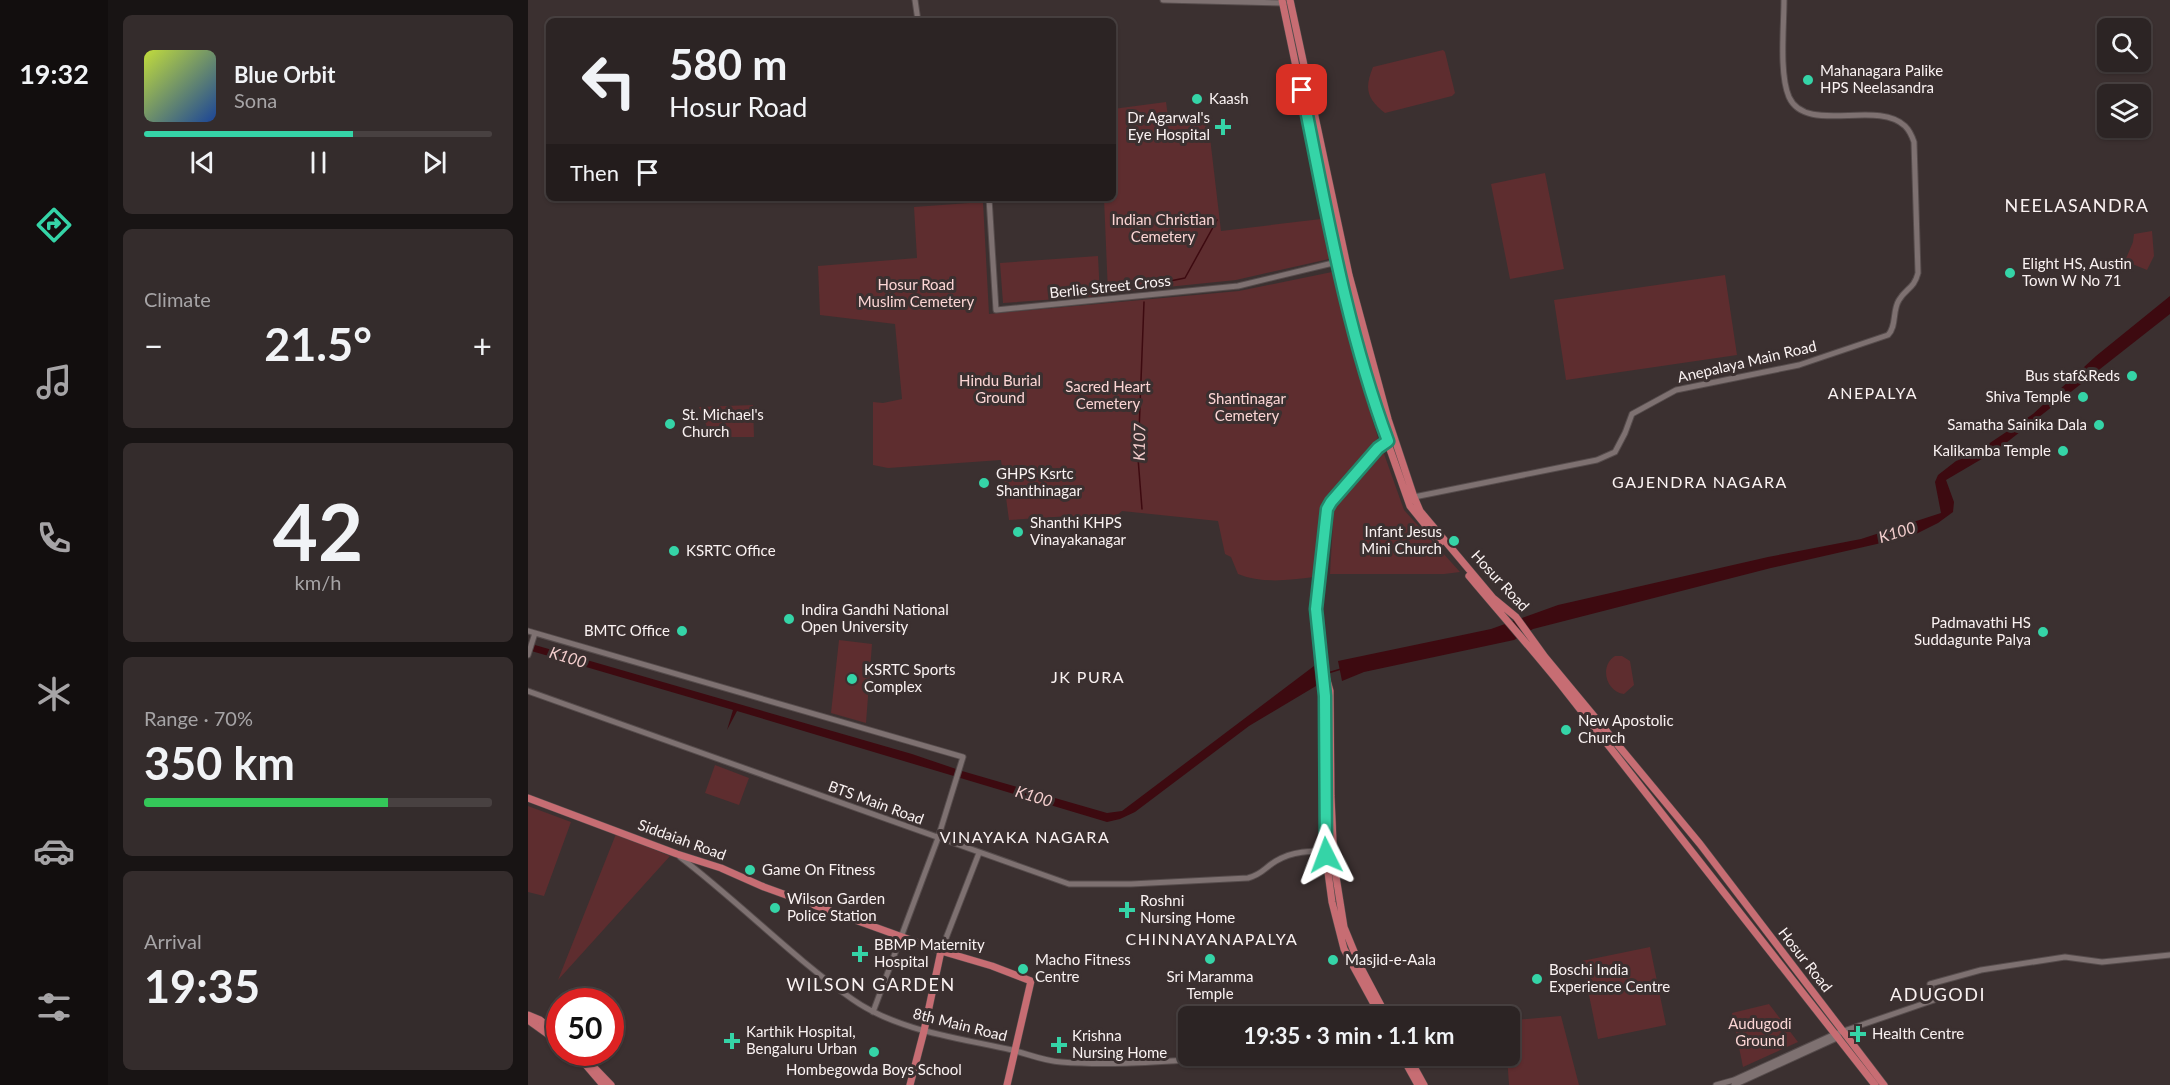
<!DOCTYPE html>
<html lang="en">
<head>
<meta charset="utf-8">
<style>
  body { margin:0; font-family:Lato,sans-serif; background:#342c2c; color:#f1f3f6; height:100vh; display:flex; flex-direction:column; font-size:22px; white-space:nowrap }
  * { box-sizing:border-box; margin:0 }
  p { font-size:20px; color:#a6a4a6 }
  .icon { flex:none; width:33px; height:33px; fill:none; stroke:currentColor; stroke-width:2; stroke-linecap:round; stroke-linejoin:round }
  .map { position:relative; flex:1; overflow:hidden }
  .side { display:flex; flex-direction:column; gap:15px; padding:15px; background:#181414; width:420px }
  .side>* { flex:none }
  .banner { position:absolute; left:18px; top:18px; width:570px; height:183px; border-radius:9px; box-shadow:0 2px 4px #0004,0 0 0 2px #484141; background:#2c2424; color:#f1f3f6; overflow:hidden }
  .tools { position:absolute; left:1569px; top:18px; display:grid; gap:12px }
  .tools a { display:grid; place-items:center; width:54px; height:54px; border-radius:9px; background:#2c2424; box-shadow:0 2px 4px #0004,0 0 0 2px #484141; font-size:30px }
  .speed { position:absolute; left:18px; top:988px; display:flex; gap:12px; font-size:30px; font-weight:700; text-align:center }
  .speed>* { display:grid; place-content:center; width:78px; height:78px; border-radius:50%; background:#2c2424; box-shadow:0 2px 4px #0004,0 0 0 2px #484141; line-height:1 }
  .speed .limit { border:9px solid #d22; background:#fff; color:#111 }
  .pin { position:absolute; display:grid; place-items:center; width:51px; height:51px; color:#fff; margin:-26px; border-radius:12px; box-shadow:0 3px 9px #0006 }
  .me { position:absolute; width:66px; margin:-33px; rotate:357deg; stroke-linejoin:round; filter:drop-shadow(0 0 4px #0008) }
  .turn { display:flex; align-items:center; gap:21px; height:126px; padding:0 24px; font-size:27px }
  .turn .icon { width:78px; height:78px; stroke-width:2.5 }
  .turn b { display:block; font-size:42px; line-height:51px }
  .then { display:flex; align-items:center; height:57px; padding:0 24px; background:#0003; gap:12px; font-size:22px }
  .big { font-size:45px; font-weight:700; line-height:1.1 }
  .side .widget { flex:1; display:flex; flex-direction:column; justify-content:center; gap:9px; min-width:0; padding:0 21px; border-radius:9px; background:#342c2c }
  .side .dial { align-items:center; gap:0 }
  .dial b { font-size:78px; line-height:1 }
  .song { display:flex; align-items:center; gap:18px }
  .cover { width:72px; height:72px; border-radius:9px; background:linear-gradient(135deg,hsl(70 70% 55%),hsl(220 70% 35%)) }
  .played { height:6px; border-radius:3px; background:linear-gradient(90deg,#35d4a7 60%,#484141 60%) }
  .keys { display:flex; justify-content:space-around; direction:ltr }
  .heat { display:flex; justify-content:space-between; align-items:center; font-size:33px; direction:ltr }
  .charge { height:9px; border-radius:4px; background:linear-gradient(90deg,#34c759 70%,#484141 0) }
  .trip { position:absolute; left:650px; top:1006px; width:342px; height:60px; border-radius:9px; background:#2c2424; box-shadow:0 2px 4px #0004,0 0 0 2px #484141; font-weight:700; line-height:60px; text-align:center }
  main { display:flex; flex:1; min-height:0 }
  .dock { display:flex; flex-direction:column; width:108px; justify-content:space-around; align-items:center; background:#120e0e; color:#a6a4a6 }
  .dock .icon { width:42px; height:42px }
  .dock .current { color:#35d4a7 }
  .dock b { font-size:27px; color:#f1f3f6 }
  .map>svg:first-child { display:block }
  .green { fill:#5e2d2f }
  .water { fill:#3d0a10 }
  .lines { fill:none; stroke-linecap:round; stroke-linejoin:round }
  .stream { stroke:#3d0a10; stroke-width:1.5 }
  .minor-casing { stroke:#564c4c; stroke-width:7 }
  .major-casing { stroke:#564c4c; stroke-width:8 }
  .minor { stroke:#7e7171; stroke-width:5 }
  .major { stroke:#c76d73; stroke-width:7 }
  .major-bridge-casing { stroke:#564c4c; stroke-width:8; stroke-linecap:butt }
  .major-bridge { stroke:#c76d73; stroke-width:7 }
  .route-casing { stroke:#228a6d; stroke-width:15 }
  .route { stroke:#35d4a7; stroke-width:10 }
  .poi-dot { fill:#35d4a7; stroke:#3b3030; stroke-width:2 }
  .labels { text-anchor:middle; stroke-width:6; stroke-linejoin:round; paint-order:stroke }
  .poi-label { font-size:15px; fill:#faf2f2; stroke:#3b3030; text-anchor:start }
  .park-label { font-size:15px; fill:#fbd5d4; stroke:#3b3030 }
  .street-label { font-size:15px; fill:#faf2f2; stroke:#3b3030 }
  .neighbourhood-label { font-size:16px; letter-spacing:1.5px; fill:#faf2f2; stroke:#3b3030 }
  .water-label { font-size:16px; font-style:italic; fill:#f5cfce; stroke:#3b3030 }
  .quarter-label { font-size:18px; letter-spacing:1.5px; fill:#faf2f2; stroke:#3b3030 }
</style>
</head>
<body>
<main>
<nav class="dock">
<b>19:32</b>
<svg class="icon current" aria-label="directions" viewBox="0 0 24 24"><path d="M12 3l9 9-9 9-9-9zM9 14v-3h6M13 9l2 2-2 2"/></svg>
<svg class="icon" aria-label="music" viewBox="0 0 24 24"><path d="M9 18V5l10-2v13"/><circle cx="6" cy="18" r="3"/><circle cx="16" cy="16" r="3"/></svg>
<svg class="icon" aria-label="phone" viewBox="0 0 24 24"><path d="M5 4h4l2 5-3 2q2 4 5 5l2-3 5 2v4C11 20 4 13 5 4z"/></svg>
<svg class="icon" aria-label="climate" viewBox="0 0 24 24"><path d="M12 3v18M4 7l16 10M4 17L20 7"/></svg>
<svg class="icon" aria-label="car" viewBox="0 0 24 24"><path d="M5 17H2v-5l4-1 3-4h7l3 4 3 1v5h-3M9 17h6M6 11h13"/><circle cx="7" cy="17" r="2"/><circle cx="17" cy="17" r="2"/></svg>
<svg class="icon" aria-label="filters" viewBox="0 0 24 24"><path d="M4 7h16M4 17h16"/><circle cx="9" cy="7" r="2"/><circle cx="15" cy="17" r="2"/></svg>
</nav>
<section class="side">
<div class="widget">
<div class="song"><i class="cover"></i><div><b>Blue Orbit</b><p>Sona</p></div></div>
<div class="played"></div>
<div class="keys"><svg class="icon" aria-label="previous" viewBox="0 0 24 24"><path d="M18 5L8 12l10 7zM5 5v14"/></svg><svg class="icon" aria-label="pause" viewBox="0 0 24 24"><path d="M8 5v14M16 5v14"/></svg><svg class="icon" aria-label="next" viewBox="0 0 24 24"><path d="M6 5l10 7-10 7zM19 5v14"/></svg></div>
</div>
<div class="widget"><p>Climate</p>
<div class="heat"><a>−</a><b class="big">21.5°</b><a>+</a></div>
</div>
<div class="widget dial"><b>42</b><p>km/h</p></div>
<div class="widget"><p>Range · 70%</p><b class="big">350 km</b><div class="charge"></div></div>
<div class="widget"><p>Arrival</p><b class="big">19:35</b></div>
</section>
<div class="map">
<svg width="1642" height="1085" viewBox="0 0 1642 1085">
  <rect width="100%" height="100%" fill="#3b3030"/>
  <path class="green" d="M 915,50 L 917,52 L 927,93 L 924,96 L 857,113 C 839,99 836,89 845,67 Z
    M 638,102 L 640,117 L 679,112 L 693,231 L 793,219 L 801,259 L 708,280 L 580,293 L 576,198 L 585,198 L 585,109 Z
    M 1017,173 L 1036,269 L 982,279 L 963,184 Z
    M 455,202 L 461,314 L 711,291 L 804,272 L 827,362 L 850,438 L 813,485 L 794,504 L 786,577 C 760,580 735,584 710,574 L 703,557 L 697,554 L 690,521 L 594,511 L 587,517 L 542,516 L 481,520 L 473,460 L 360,468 L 345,465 L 345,402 L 355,403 L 374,399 L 367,324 L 292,315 L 290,266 L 389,258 L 386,207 Z
    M 1624,231 L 1626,256 L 1619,270 L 1597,261 L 1605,242 L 1606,234 Z
    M 570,256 L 572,296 L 475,303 L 472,263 Z
    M 1197,275 L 1209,355 L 1038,380 L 1026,300 Z
    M 225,405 L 226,437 L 183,437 L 171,407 Z
    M 855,451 L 876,510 L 932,572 L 916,574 L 802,574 L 806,506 Z
    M 311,640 L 344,644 L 338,723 L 303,713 Z
    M 1087,656 L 1094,656 L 1102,661 L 1106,685 L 1096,694 C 1078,692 1071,666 1087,656 Z
    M 187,765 L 221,778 L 211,805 L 177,793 Z
    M 0,806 L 43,822 L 16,896 L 0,892 Z
    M 88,834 L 142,856 L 30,980 Z
    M 1122,947 L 1138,1025 L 1070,1039 L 1054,961 Z
    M 1241,1004 L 1270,1042 L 1215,1067 L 1204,1013 Z
    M 1033,1016 L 1051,1085 L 981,1085 L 979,1056 L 981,1056 L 986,1020 Z"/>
  <path class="water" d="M 1642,296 L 1642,314 L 1469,450 L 1418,480 L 1426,502 L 1425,512 L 1410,523 L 1384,536 L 1243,568 L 1005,629 L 986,640 L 836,672 L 814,681 L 810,661 L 963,629 L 1030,605 L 1240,557 L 1333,539 L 1413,513 L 1407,482 L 1410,475 L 1428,461 L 1444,455 L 1505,414 L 1568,356 Z
    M 0,643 L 384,754 L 434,771 L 579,813 L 594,811 L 786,666 L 788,686 L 721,726 L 607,812 L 592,819 L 579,822 L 209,711 L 199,730 L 205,710 L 0,650 Z"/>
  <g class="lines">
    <path class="stream" d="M 617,286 L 657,278 L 689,220
      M 614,509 L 610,458 L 616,302
      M 800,673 L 813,669"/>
    <defs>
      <path id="minor" d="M 387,0 L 390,21
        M 635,0 L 756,3
        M 461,198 L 468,310 L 710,286 L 809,262
        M 886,497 L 1069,460 L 1087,452 L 1097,433 L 1104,414 L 1148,390 L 1271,365 L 1360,335 C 1369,326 1364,311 1371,300 C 1378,288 1386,289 1390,273 L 1386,142 C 1384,136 1381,130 1377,126 C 1349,99 1278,135 1261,97 C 1251,74 1256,26 1256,0
        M 0,631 L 435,757 L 410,838 L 345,1012
        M 0,655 L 7,633
        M 0,691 L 541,884 L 603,884 L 720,878 C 735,874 736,868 748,861 C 765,851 782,851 801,851
        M 152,857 C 211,902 263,956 324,999 C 369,1031 432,1038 484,1050 C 500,1054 516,1061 533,1062 C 585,1066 639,1061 692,1058 L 692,1056
        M 413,951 L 451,853
        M 1188,1085 L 1206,1080 L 1307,1034 L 1409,999 L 1402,984 L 1453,970 L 1537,957 L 1574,962 L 1642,955
        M 1206,1085 L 1311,1037"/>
      <path id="major" d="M 754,0 L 809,262 L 832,351 L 852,421 L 882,506 L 912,543
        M 762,0 L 821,275 L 860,419 L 886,497 L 892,511 L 965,598 L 988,617 L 1017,657 L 1172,844 L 1356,1085
        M 941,576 C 972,613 1003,648 1033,685 L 1347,1085
        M 796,681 L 797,850 L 804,902 L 816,949 L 853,1017
        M 0,798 L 149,854 L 193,868 L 236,887 L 413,951 L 464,966 L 503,981 L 479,1085
        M 0,1015 L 12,1020 L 32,1036
        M 859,1017 L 832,966 L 816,927 L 806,864 L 803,796 L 802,691 L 794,662 L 788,609 L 799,509 L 803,502 L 851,447 L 861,441
        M 0,1020 L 32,1043
        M 44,1053 L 57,1064 L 75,1085
        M 52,1053 L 83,1085
        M 874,1056 L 890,1085
        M 880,1056 L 896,1085
        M 382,1085 L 396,1031 L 413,951"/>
    </defs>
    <use href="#minor" class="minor-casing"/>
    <use href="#major" class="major-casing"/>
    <use href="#minor" class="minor"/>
    <use href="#major" class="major"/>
    <defs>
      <path id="major-bridge" d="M 794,662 L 792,665 L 794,681"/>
    </defs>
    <use href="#major-bridge" class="major-bridge-casing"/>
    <use href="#major-bridge" class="major-bridge"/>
  </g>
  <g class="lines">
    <defs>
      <path id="route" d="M 774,90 C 798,208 818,328 860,441 L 850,448 L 803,502 L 799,509 L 788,609 L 797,696 L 798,855"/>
    </defs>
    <use href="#route" class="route-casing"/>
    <use href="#route" class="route"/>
  </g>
  <g class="poi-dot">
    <circle cx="1280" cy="80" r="6"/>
    <circle cx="669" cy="99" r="6"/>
    <path d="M692 118h6v6h6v6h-6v6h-6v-6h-6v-6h6z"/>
    <circle cx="1482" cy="273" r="6"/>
    <circle cx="1604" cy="376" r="6"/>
    <circle cx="1555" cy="397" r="6"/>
    <circle cx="142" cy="424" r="6"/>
    <circle cx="1571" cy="425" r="6"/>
    <circle cx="1535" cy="451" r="6"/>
    <circle cx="456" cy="483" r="6"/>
    <circle cx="490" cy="532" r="6"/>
    <circle cx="926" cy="541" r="6"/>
    <circle cx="146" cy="551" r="6"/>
    <circle cx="261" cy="619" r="6"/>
    <circle cx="154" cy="631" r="6"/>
    <circle cx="1515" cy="632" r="6"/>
    <circle cx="324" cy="679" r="6"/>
    <circle cx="1038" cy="730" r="6"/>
    <circle cx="222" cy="870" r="6"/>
    <circle cx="247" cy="908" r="6"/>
    <path d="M596 901h6v6h6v6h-6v6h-6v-6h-6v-6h6z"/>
    <path d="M329 945h6v6h6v6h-6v6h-6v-6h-6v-6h6z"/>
    <circle cx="682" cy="959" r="6"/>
    <circle cx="805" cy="960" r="6"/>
    <circle cx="495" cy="969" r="6"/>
    <circle cx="1009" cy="979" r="6"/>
    <path d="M1327 1025h6v6h6v6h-6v6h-6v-6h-6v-6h6z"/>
    <path d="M201 1032h6v6h6v6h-6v6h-6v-6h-6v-6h6z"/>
    <path d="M528 1036h6v6h6v6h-6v6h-6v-6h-6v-6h6z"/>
    <circle cx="346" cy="1052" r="6"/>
  </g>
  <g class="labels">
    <g class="poi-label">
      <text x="1292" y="76">Mahanagara Palike<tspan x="1292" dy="17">HPS Neelasandra</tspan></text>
      <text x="681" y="104">Kaash</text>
      <text x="682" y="123" text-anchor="end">Dr Agarwal's<tspan x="682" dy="17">Eye Hospital</tspan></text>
      <text x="1494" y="269">Elight HS, Austin<tspan x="1494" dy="17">Town W No 71</tspan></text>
      <text x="1592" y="381" text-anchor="end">Bus staf&amp;Reds</text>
      <text x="1543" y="402" text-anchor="end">Shiva Temple</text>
      <text x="154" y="420">St. Michael's<tspan x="154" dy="17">Church</tspan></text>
      <text x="1559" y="430" text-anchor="end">Samatha Sainika Dala</text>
      <text x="1523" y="456" text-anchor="end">Kalikamba Temple</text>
      <text x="468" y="479">GHPS Ksrtc<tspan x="468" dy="17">Shanthinagar</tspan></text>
      <text x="502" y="528">Shanthi KHPS<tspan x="502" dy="17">Vinayakanagar</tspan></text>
      <text x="914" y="537" text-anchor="end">Infant Jesus<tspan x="914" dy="17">Mini Church</tspan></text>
      <text x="158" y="556">KSRTC Office</text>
      <text x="273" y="615">Indira Gandhi National<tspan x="273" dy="17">Open University</tspan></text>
      <text x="1503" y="628" text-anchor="end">Padmavathi HS<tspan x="1503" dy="17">Suddagunte Palya</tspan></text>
      <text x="142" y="636" text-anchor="end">BMTC Office</text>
      <text x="336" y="675">KSRTC Sports<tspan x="336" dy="17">Complex</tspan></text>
      <text x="1050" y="726">New Apostolic<tspan x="1050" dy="17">Church</tspan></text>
      <text x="234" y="875">Game On Fitness</text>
      <text x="259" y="904">Wilson Garden<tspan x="259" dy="17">Police Station</tspan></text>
      <text x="612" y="906">Roshni<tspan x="612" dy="17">Nursing Home</tspan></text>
      <text x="346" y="950">BBMP Maternity<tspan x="346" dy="17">Hospital</tspan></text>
      <text x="507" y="965">Macho Fitness<tspan x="507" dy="17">Centre</tspan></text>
      <text x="817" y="965">Masjid-e-Aala</text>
      <text x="1021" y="975">Boschi India<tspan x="1021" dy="17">Experience Centre</tspan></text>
      <text x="682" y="982" text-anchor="middle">Sri Maramma<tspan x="682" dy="17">Temple</tspan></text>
      <text x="218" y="1037">Karthik Hospital,<tspan x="218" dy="17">Bengaluru Urban</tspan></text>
      <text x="1344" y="1039">Health Centre</text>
      <text x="544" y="1041">Krishna<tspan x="544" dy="17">Nursing Home</tspan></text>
      <text x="346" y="1075" text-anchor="middle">Hombegowda Boys School</text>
    </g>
    <g class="park-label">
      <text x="635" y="225">Indian Christian<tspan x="635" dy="17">Cemetery</tspan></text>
      <text x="388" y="290">Hosur Road<tspan x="388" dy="17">Muslim Cemetery</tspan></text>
      <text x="472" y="386">Hindu Burial<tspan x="472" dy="17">Ground</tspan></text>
      <text x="580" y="392">Sacred Heart<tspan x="580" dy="17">Cemetery</tspan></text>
      <text x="719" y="404">Shantinagar<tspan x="719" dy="17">Cemetery</tspan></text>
      <text x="1232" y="1029">Audugodi<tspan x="1232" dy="17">Ground</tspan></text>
    </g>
    <g class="street-label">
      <text transform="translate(582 287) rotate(-6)" y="5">Berlie Street Cross</text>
      <text transform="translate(1219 362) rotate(-13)" y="5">Anepalaya Main Road</text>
      <text transform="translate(972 581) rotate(47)" y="5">Hosur Road</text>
      <text transform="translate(348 803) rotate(20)" y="5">BTS Main Road</text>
      <text transform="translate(154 840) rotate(20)" y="5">Siddaiah Road</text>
      <text transform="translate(1277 960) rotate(52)" y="5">Hosur Road</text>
      <text transform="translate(432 1025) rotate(14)" y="5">8th Main Road</text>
    </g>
    <g class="neighbourhood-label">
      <text x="1345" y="399">ANEPALYA</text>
      <text x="1172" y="488">GAJENDRA NAGARA</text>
      <text x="560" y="683">JK PURA</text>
      <text x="497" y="843">VINAYAKA NAGARA</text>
      <text x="684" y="945">CHINNAYANAPALYA</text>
    </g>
    <g class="water-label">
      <text transform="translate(611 442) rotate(-89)" y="6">K107</text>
      <text transform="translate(1369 532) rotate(-17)" y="6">K100</text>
      <text transform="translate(40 657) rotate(17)" y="6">K100</text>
      <text transform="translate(506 796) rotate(17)" y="6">K100</text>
    </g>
    <g class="quarter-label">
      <text x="1549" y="212">NEELASANDRA</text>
      <text x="343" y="991">WILSON GARDEN</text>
      <text x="1410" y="1001">ADUGODI</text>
    </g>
  </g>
</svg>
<div class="tools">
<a><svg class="icon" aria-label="search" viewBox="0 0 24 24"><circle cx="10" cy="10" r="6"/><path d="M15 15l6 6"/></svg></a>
<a><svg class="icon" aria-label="layers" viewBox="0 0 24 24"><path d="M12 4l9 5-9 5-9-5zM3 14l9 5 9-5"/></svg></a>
</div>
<div class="speed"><div class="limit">50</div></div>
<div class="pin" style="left:774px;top:90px;background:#d93025"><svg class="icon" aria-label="arrive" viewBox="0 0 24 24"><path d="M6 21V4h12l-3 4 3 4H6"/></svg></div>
<svg class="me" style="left:798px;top:855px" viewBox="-20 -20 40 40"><path d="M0-17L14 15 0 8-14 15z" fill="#35d4a7" stroke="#fff" stroke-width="4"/></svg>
<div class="trip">19:35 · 3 min · 1.1 km</div>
<div class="banner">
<div class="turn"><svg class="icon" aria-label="left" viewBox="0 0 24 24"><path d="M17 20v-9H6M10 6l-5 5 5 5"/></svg><div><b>580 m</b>Hosur Road</div></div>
<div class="then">Then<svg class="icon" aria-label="arrive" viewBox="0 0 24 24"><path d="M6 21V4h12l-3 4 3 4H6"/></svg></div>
</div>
</div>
</main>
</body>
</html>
